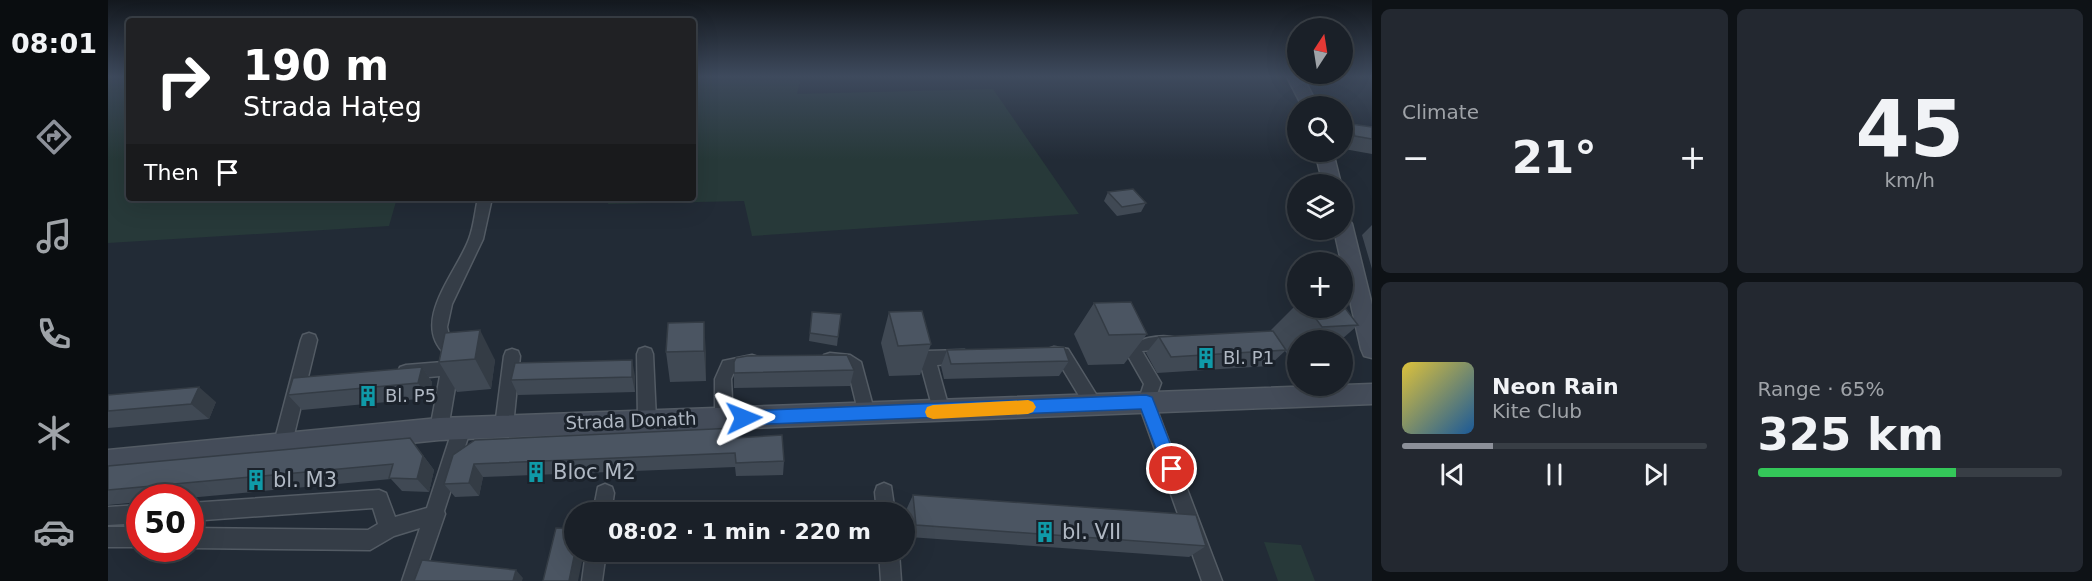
<!DOCTYPE html>
<html lang="en">
<head>
<meta charset="utf-8">
<style>
  body { margin:0; font-family:"DejaVu Sans",sans-serif; background:#232830; color:#f1f3f6; height:100vh; display:flex; flex-direction:column; font-size:22px; white-space:nowrap }
  * { box-sizing:border-box; margin:0 }
  p { font-size:20px; color:#9fa3a8 }
  .icon { flex:none; width:33px; height:33px; fill:none; stroke:currentColor; stroke-width:2; stroke-linecap:round; stroke-linejoin:round }
  .map { position:relative; flex:1; overflow:hidden }
  .panel { display:flex; flex-direction:column; gap:9px; padding:9px; background:#0e1216; width:720px }
  .panel>* { flex:none }
  .guide { position:absolute; left:18px; top:18px; width:570px; height:183px; border-radius:6px; box-shadow:0 6px 24px #0002,0 0 0 2px #383e45; background:#202124; color:#fff; overflow:hidden }
  .needle { width:39px; rotate:12deg }
  .tools { position:absolute; left:1179px; top:18px; display:grid; gap:12px }
  .tools a { display:grid; place-items:center; width:66px; height:66px; border-radius:50%; background:#1a2028; box-shadow:0 6px 24px #0002,0 0 0 2px #383e45; font-size:30px }
  .speed { position:absolute; left:18px; top:484px; display:flex; gap:12px; font-size:30px; font-weight:700; text-align:center }
  .speed>* { display:grid; place-content:center; width:78px; height:78px; border-radius:50%; background:#1a2028; box-shadow:0 6px 24px #0002,0 0 0 2px #383e45; line-height:1 }
  .speed .limit { border:9px solid #d22; background:#fff; color:#111 }
  .pin { position:absolute; display:grid; place-items:center; width:51px; height:51px; color:#fff; margin:-26px; border:3px solid #fff; border-radius:50%; box-shadow:0 2px 6px #0007 }
  .me { position:absolute; width:66px; margin:-33px; rotate:88deg; stroke-linejoin:round; filter:drop-shadow(0 0 4px #0008) }
  .turn { display:flex; align-items:center; gap:21px; height:126px; padding:0 18px; font-size:27px }
  .turn .icon { width:78px; height:78px; stroke-width:2.5 }
  .turn b { display:block; font-size:42px; line-height:51px }
  .then { display:flex; align-items:center; height:57px; padding:0 18px; background:#0003; gap:12px; font-size:22px }
  .big { font-size:45px; font-weight:800; line-height:1.1 }
  .panel .widget { flex:1; display:flex; flex-direction:column; justify-content:center; gap:9px; min-width:0; padding:0 21px; border-radius:9px; background:#232830 }
  .panel .dial { align-items:center; gap:0 }
  .dial b { font-size:78px; line-height:1 }
  .song { display:flex; align-items:center; gap:18px }
  .cover { width:72px; height:72px; border-radius:9px; background:linear-gradient(135deg,hsl(50 70% 55%),hsl(210 70% 35%)) }
  .played { height:6px; border-radius:3px; background:linear-gradient(90deg,#8c9099 30%,#383e45 30%) }
  .keys { display:flex; justify-content:space-around; direction:ltr }
  .heat { display:flex; justify-content:space-between; align-items:center; font-size:33px; direction:ltr }
  .charge { height:9px; border-radius:4px; background:linear-gradient(90deg,#34c759 65%,#383e45 0) }
  .panel .tiles { flex:1; display:grid; gap:9px; grid-template-columns:repeat(2,1fr) }
  .trip { position:absolute; left:456px; top:502px; width:351px; height:60px; border-radius:30px; background:#1a2028; box-shadow:0 6px 24px #0002,0 0 0 2px #383e45; font-weight:800; line-height:60px; text-align:center }
  main { display:flex; flex:1; min-height:0 }
  .dock { display:flex; flex-direction:column; width:108px; justify-content:space-around; align-items:center; background:#0a0d10; color:#9fa3a8 }
  .dock .icon { width:42px; height:42px }
  .dock .current { color:#8c9099 }
  .dock b { font-size:27px; color:#f1f3f6 }
  .map>svg:first-child { display:block }
  .green { fill:#273939 }
  .lines { fill:none; stroke-linecap:round; stroke-linejoin:round }
  .minor-casing { stroke:#535b64; stroke-width:3 }
  .secondary-casing { stroke:#535b64; stroke-width:3 }
  .minor { fill:#353d47; fill-rule:evenodd }
  .secondary { fill:#444c59; fill-rule:evenodd }
  .wall { fill:#404954 }
  .shaded-wall { fill:#343c45 }
  .building { fill:#4b5562; stroke:#343c45; stroke-width:1.5 }
  .route { fill:#1a73e8; stroke:#114b97; stroke-width:1.5 }
  .slow { fill:#f59e0b }
  .labels { text-anchor:middle; stroke-width:6; stroke-linejoin:round; paint-order:stroke }
  .poi-label { font-size:18px; fill:#b0b8c3; stroke:#1b222b; text-anchor:start }
  .street-label { font-size:18px; fill:#b0b8c3; stroke:#1b222b }
  .near-poi-label { font-size:21px; fill:#b0b8c3; stroke:#1b222b; text-anchor:start }
</style>
</head>
<body>
<main>
<nav class="dock">
<b>08:01</b>
<svg class="icon current" aria-label="directions" viewBox="0 0 24 24"><path d="M12 3l9 9-9 9-9-9zM9 14v-3h6M13 9l2 2-2 2"/></svg>
<svg class="icon" aria-label="music" viewBox="0 0 24 24"><path d="M9 18V5l10-2v13"/><circle cx="6" cy="18" r="3"/><circle cx="16" cy="16" r="3"/></svg>
<svg class="icon" aria-label="phone" viewBox="0 0 24 24"><path d="M5 4h4l2 5-3 2q2 4 5 5l2-3 5 2v4C11 20 4 13 5 4z"/></svg>
<svg class="icon" aria-label="climate" viewBox="0 0 24 24"><path d="M12 3v18M4 7l16 10M4 17L20 7"/></svg>
<svg class="icon" aria-label="car" viewBox="0 0 24 24"><path d="M5 17H2v-5l4-1 3-4h7l3 4 3 1v5h-3M9 17h6M6 11h13"/><circle cx="7" cy="17" r="2"/><circle cx="17" cy="17" r="2"/></svg>
</nav>
<div class="map">
<svg width="1264" height="581" viewBox="0 0 1264 581">
  <rect width="100%" height="100%" fill="#222b36"/>
  <path class="green" d="M 0,77 L 21,77 L 21,198 L 289,198 L 281,226 L 0,243 Z
    M 585,77 L 693,77 L 689,94 L 885,89 L 971,214 L 644,236 L 636,201 L 500,204 L 501,198 L 585,198 Z
    M 1156,542 L 1193,545 L 1207,581 L 1170,581 Z"/>
  <g class="lines">
    <defs>
      <path id="minor" d="M 370,198 L 384,198 L 375,239 L 344,304 L 339,327 L 342,340 L 353,352 L 340,429 L 337,435 L 331,437 L 325,435 L 322,429 L 332,376 L 298,379 L 292,377 L 290,372 L 292,367 L 298,365 L 335,362 L 337,354 C 302,322 349,272 361,239 C 366,226 367,211 370,198 Z
        M 1016,329 L 1022,330 L 1029,343 C 1037,336 1058,335 1069,338 L 1071,343 L 1069,348 L 1034,351 L 1053,383 L 1046,402 L 1114,581 L 1094,581 L 1030,402 L 1036,384 L 1008,335 L 1010,330 Z
        M 201,333 L 207,335 L 209,340 L 184,443 L 181,449 L 175,451 L 169,449 L 166,443 L 193,340 L 195,335 Z
        M 537,347 L 543,349 L 545,354 L 548,420 L 545,425 L 539,428 L 533,425 L 530,420 L 529,354 L 531,349 Z
        M 946,347 L 960,349 L 991,399 L 993,404 L 991,409 L 985,411 L 979,409 L 950,361 L 940,359 L 938,354 L 940,349 Z
        M 404,349 L 410,351 L 412,356 L 405,426 L 402,432 L 396,434 L 390,432 L 387,426 L 396,356 L 398,351 Z
        M 856,350 L 862,352 L 864,357 L 862,362 L 829,365 L 842,412 L 839,417 L 833,420 L 827,417 L 811,358 L 813,353 L 819,351 Z
        M 722,353 L 742,355 L 753,362 L 767,414 L 764,419 L 758,422 L 752,419 L 740,370 L 716,365 L 714,360 L 716,355 Z
        M 644,355 L 650,357 L 652,362 L 650,367 L 626,372 L 623,379 L 625,419 L 622,424 L 616,427 L 610,424 L 607,419 L 607,379 L 615,361 Z
        M 354,420 L 360,422 L 363,428 L 336,511 L 337,514 L 314,581 L 294,581 L 312,528 L 286,536 L 262,550 L 82,548 L 82,528 L 260,530 L 270,524 L 265,508 L 82,521 L 82,503 L 271,490 L 278,493 L 287,517 L 319,508 L 345,428 L 348,422 Z
        M 776,483 L 783,486 L 787,513 L 769,513 L 767,492 L 769,486 Z
        M 497,484 L 504,487 L 506,493 L 503,513 L 485,513 L 490,487 Z
        M 32,505 L 32,523 L 0,525 L 0,507 Z
        M 0,527 L 32,527 L 32,547 L 0,547 Z
        M 478,552 L 498,552 L 494,581 L 474,581 Z
        M 771,552 L 791,552 L 793,581 L 773,581 Z"/>
      <path id="secondary" d="M 1179,77 L 1195,77 L 1210,106 L 1194,106 Z
        M 1207,152 L 1225,152 L 1233,184 L 1215,184 Z
        M 1234,217 L 1241,219 L 1244,224 L 1264,305 L 1264,358 L 1256,356 L 1253,349 L 1226,230 L 1234,230 Z
        M 1264,384 L 1264,404 L 331,440 L 0,474 L 0,450 L 331,418 Z"/>
    </defs>
    <use href="#minor" class="minor-casing"/>
    <use href="#secondary" class="secondary-casing"/>
    <use href="#minor" class="minor"/>
    <use href="#secondary" class="secondary"/>
  </g>
  <path class="wall" d="M 1243,124 L 1264,127 L 1264,154 L 1236,149 L 1234,144 L 1234,134 Z
    M 1000,192 L 1038,203 L 1033,212 L 1009,216 L 996,201 Z
    M 1264,225 L 1264,269 L 1254,235 Z
    M 986,303 L 1039,334 L 1016,364 L 980,365 L 966,334 Z
    M 1190,303 L 1190,308 L 1234,308 L 1250,325 L 1233,340 L 1190,340 L 1190,357 L 1181,357 L 1177,351 L 1161,366 L 1049,373 L 1038,353 L 1051,337 L 1164,331 L 1163,330 Z
    M 704,312 L 730,337 L 729,346 L 701,341 Z
    M 781,312 L 823,344 L 812,375 L 781,376 L 773,343 Z
    M 560,323 L 598,353 L 598,381 L 562,382 L 558,352 Z
    M 337,333 L 387,360 L 383,389 L 349,392 L 331,362 Z
    M 839,350 L 961,361 L 951,376 L 836,379 L 833,366 Z
    M 626,362 L 746,370 L 742,386 L 626,388 Z
    M 314,367 L 324,382 L 321,398 L 194,410 L 180,395 Z
    M 527,376 L 527,392 L 410,395 L 403,380 Z
    M 0,395 L 108,402 L 101,419 L 0,428 Z
    M 302,438 L 326,470 L 321,492 L 294,491 L 283,479 L 80,498 L 32,498 L 32,502 L 0,505 L 0,466 Z
    M 628,438 L 676,461 L 675,475 L 628,476 L 627,467 L 375,477 L 371,496 L 347,497 L 336,484 L 345,455 Z
    M 805,495 L 1098,546 L 1081,557 L 801,537 L 799,508 Z
    M 646,552 L 728,552 L 726,558 Z"/>
  <path class="shaded-wall" d="M 596,322 L 598,353 L 598,381 L 596,351 Z
    M 372,330 L 387,360 L 383,389 L 367,359 Z
    M 524,360 L 527,376 L 527,392 L 524,377 Z
    M 314,367 L 324,382 L 321,398 L 310,383 Z
    M 91,387 L 108,402 L 101,419 L 83,404 Z
    M 302,438 L 326,470 L 321,492 L 309,479 Z
    M 366,464 L 375,477 L 371,496 L 361,483 Z
    M 467,552 L 476,552 L 470,581 L 461,581 Z
    M 408,570 L 415,578 L 414,581 L 405,581 Z"/>
  <path class="building" d="M 1243,124 L 1264,127 L 1264,139 L 1247,136 Z
    M 1025,189 L 1038,203 L 1014,207 L 1000,192 Z
    M 1023,302 L 1039,334 L 1001,335 L 986,303 Z
    M 1234,304 L 1250,325 L 1214,327 L 1200,308 L 1234,308 Z
    M 814,311 L 823,344 L 790,346 L 781,312 Z
    M 704,312 L 733,314 L 730,337 L 702,333 Z
    M 596,322 L 596,351 L 558,352 L 560,323 Z
    M 372,330 L 367,359 L 331,362 L 337,333 Z
    M 1165,331 L 1178,350 L 1063,357 L 1051,337 Z
    M 956,347 L 961,361 L 843,364 L 839,350 Z
    M 739,355 L 746,370 L 626,373 L 626,362 L 628,358 L 639,356 Z
    M 524,360 L 524,377 L 403,380 L 407,363 Z
    M 314,367 L 310,383 L 180,395 L 185,378 Z
    M 91,387 L 83,404 L 0,411 L 0,395 Z
    M 627,428 L 628,438 L 674,435 L 676,461 L 628,463 L 627,453 L 366,464 L 361,483 L 336,484 L 345,455 L 367,440 Z
    M 302,438 L 315,456 L 309,479 L 281,478 L 285,464 L 0,490 L 0,466 Z
    M 805,495 L 1088,515 L 1098,546 L 808,525 Z
    M 543,505 L 661,513 L 541,513 Z
    M 448,528 L 466,529 L 466,552 L 467,552 L 461,581 L 435,581 Z
    M 314,560 L 408,570 L 405,581 L 306,581 Z"/>
  <linearGradient id="sky" x2="0" y2="1"><stop stop-color="#13181e"/><stop offset="0.48" stop-color="#3e4a5d"/><stop offset="1" stop-color="#3e4a5d" stop-opacity="0"/></linearGradient>
  <rect width="1264" height="159" fill="url(#sky)"/>
  <path class="route" d="M 1038,395 L 1044,397 L 1046,402 L 1072,469 L 1069,475 L 1064,477 L 1058,475 L 1033,409 L 636,425 L 630,423 L 628,418 L 630,413 L 636,411 Z"/>
  <path class="slow" d="M 920,400 L 925,402 L 928,407 L 925,412 L 920,414 L 825,419 L 819,417 L 817,412 L 819,407 L 825,405 Z"/>
  <defs>
    <symbol id="building-bare" viewBox="-9 -9 18 18"><path d="M-4-6H4V6H1V3H-1V6H-4ZM-2.5-4.3h1.7v1.8h-1.7ZM.8-4.3h1.7v1.8H.8ZM-2.5-1h1.7V.8h-1.7ZM.8-1h1.7V.8H.8Z" fill="#0f9aa8" stroke="#1b222b" stroke-width="2.5" paint-order="stroke"/></symbol>
  </defs>
  <g fill-rule="evenodd">
    <use href="#building-bare" x="1083" y="343" width="30" height="30"/>
    <use href="#building-bare" x="245" y="381" width="30" height="30"/>
    <use href="#building-bare" x="413" y="457" width="30" height="30"/>
    <use href="#building-bare" x="133" y="465" width="30" height="30"/>
    <use href="#building-bare" x="922" y="517" width="30" height="30"/>
  </g>
  <g class="labels">
    <g class="poi-label">
      <text x="1115" y="364">Bl. P1</text>
      <text x="277" y="402">Bl. P5</text>
    </g>
    <g class="street-label">
      <text transform="translate(523 421) rotate(-2)" y="6">Strada Donath</text>
    </g>
    <g class="near-poi-label">
      <text x="445" y="479">Bloc M2</text>
      <text x="165" y="487">bl. M3</text>
      <text x="954" y="539">bl. VII</text>
    </g>
  </g>
</svg>
<div class="tools">
<a><svg class="needle" viewBox="-14 -14 28 28"><path d="M0-13l5 13h-10z" fill="#e53935"/><path d="M0 13l5-13h-10z" fill="#9fa3a8"/></svg></a>
<a><svg class="icon" aria-label="search" viewBox="0 0 24 24"><circle cx="10" cy="10" r="6"/><path d="M15 15l6 6"/></svg></a>
<a><svg class="icon" aria-label="layers" viewBox="0 0 24 24"><path d="M12 4l9 5-9 5-9-5zM3 14l9 5 9-5"/></svg></a>
<a>+</a>
<a>−</a>
</div>
<div class="speed"><div class="limit">50</div></div>
<div class="pin" style="left:1064px;top:469px;background:#d93025"><svg class="icon" aria-label="arrive" viewBox="0 0 24 24"><path d="M6 21V4h12l-3 4 3 4H6"/></svg></div>
<svg class="me" style="left:636px;top:418px" viewBox="-20 -20 40 40"><path d="M0-17L14 15 0 8-14 15z" fill="#1a73e8" stroke="#fff" stroke-width="4"/></svg>
<div class="trip">08:02 · 1 min · 220 m</div>
<div class="guide">
<div class="turn"><svg class="icon" aria-label="right" viewBox="0 0 24 24"><path d="M7 20v-9h11M14 6l5 5-5 5"/></svg><div><b>190 m</b>Strada Hațeg</div></div>
<div class="then">Then<svg class="icon" aria-label="arrive" viewBox="0 0 24 24"><path d="M6 21V4h12l-3 4 3 4H6"/></svg></div>
</div>
</div>
<section class="panel">
<div class="tiles">
<div class="widget"><p>Climate</p>
<div class="heat"><a>−</a><b class="big">21°</b><a>+</a></div>
</div>
<div class="widget dial"><b>45</b><p>km/h</p></div>
<div class="widget">
<div class="song"><i class="cover"></i><div><b>Neon Rain</b><p>Kite Club</p></div></div>
<div class="played"></div>
<div class="keys"><svg class="icon" aria-label="previous" viewBox="0 0 24 24"><path d="M18 5L8 12l10 7zM5 5v14"/></svg><svg class="icon" aria-label="pause" viewBox="0 0 24 24"><path d="M8 5v14M16 5v14"/></svg><svg class="icon" aria-label="next" viewBox="0 0 24 24"><path d="M6 5l10 7-10 7zM19 5v14"/></svg></div>
</div>
<div class="widget"><p>Range · 65%</p><b class="big">325 km</b><div class="charge"></div></div>
</div>
</section>
</main>
</body>
</html>
